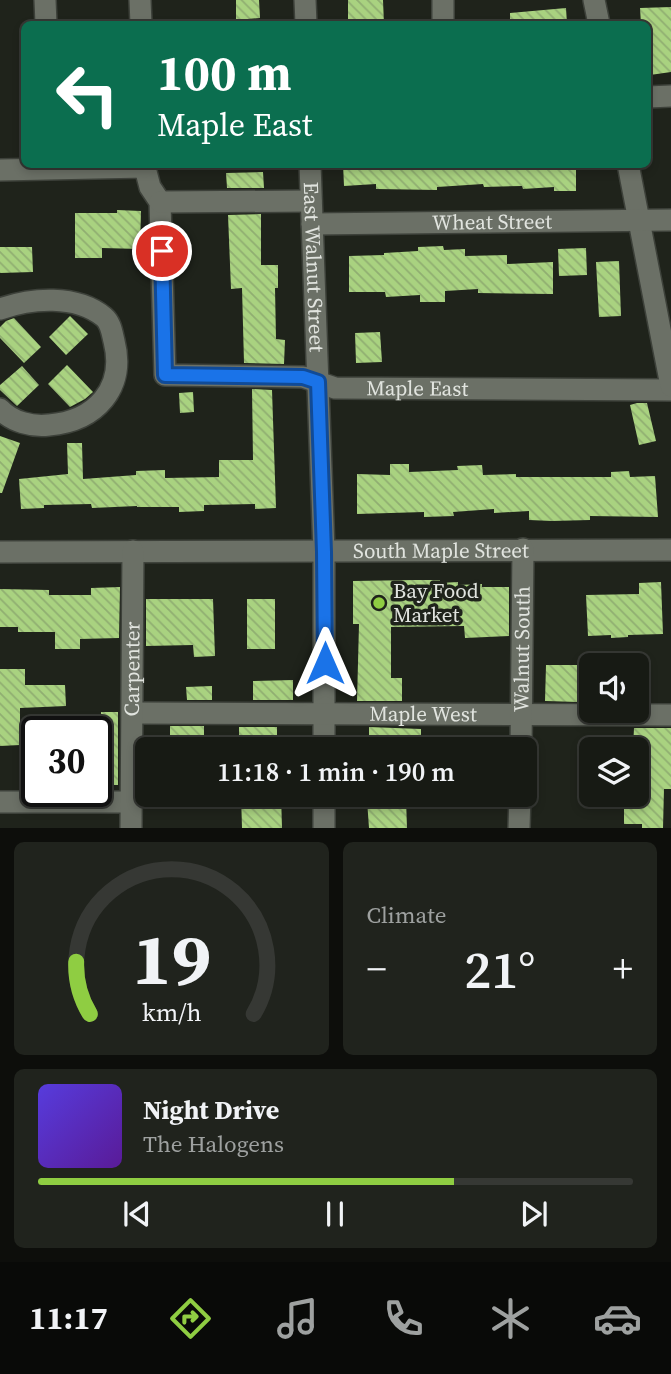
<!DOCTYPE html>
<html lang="en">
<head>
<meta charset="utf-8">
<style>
  body { margin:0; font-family:"Source Serif 4",serif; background:#20231d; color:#f1f3f6; height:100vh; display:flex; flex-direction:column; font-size:26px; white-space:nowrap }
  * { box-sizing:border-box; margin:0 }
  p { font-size:23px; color:#9ea1a0 }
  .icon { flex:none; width:38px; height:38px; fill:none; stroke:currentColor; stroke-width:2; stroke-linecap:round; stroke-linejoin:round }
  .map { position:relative; height:828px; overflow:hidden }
  .drawer { display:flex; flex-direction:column; gap:14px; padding:14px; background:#0d0e0b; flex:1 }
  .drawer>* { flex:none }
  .guide { position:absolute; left:21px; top:21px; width:630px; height:147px; border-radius:10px; box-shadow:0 4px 10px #0003,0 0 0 2px #363834; background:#0b6e4f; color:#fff; overflow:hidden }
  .controls { position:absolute; left:579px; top:653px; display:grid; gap:14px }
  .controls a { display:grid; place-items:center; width:70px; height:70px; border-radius:10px; background:#171a14; box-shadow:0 4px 10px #0003,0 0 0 2px #363834; font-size:35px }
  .speed { position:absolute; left:21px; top:716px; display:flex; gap:14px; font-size:35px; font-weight:700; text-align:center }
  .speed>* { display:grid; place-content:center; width:91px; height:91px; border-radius:50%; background:#171a14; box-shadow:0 4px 10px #0003,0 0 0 2px #363834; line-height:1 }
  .speed .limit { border:4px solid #111; border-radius:10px; background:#fff; color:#111 }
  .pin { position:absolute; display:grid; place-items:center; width:60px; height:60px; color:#fff; margin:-30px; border:4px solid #fff; border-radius:50%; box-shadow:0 2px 7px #0007 }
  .me { position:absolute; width:77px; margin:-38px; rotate:0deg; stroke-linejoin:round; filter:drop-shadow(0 0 5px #0008) }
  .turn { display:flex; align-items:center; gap:24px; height:147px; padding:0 21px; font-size:32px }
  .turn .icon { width:91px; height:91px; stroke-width:2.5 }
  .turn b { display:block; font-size:49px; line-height:60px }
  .big { font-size:52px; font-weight:600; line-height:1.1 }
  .drawer .card { flex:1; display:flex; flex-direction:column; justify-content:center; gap:10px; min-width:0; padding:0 24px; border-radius:10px; background:#20231d }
  .drawer .dial { align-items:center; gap:0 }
  .dial svg { height:182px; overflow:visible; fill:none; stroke:#363834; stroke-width:7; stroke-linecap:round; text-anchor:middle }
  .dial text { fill:#f1f3f6; stroke:none }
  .song { display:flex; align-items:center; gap:21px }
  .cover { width:84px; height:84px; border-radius:10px; background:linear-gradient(135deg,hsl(250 70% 55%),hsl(270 70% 35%)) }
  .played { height:7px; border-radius:4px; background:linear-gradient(90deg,#8fcd42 70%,#363834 70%) }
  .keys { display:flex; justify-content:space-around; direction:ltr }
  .heat { display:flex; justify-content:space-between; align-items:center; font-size:38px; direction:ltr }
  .drawer .tiles { flex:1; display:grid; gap:14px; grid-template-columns:1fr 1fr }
  .card:last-child { grid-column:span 2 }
  .trip { position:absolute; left:135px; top:737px; width:402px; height:70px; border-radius:10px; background:#171a14; box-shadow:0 4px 10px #0003,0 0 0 2px #363834; font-weight:600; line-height:70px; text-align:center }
  .tab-bar { display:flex; height:112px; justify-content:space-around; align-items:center; background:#090a08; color:#9ea1a0 }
  .tab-bar .icon { width:49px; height:49px }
  .tab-bar .current { color:#8fcd42 }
  .tab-bar b { font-size:32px; color:#f1f3f6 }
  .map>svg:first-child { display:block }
  .building { fill:url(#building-back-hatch) }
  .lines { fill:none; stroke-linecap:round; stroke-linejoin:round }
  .minor-casing { stroke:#3d413a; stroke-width:24 }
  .minor { stroke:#6b7066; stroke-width:21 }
  .route-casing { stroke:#114b97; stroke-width:18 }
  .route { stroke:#1a73e8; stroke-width:12 }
  .poi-dot { fill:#8fcd42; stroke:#1f231b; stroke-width:2.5 }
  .labels { text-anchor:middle; stroke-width:7; stroke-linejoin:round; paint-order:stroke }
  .street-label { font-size:21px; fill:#e1e4df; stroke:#1f231b }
  .poi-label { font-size:21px; fill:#e1e4df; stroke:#1f231b; text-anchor:start }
</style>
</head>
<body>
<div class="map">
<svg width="671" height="828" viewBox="0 0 671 828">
  <defs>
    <pattern id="building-back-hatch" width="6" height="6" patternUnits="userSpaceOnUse" patternTransform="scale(1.75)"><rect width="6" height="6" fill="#a9d280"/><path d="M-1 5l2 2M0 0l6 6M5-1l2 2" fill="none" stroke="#90ae71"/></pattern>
  </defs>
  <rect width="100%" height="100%" fill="#1f231b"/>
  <path class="building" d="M 236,0 L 259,0 L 260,18 L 236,20 Z
    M 348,0 L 383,0 L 384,24 L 348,24 Z
    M 671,7 L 671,72 L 650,75 L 648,24 L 641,24 L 640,8 Z
    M 566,8 L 567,24 L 510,24 L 510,13 Z
    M 343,164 L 576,164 L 576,191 L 554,191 L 554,187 L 523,189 L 522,186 L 484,187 L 483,184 L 437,187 L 437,190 L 376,189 L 376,184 L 344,186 Z
    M 263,172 L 264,188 L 227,188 L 226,173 Z
    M 117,210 L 141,211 L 140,249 L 102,248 L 102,258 L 75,258 L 75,213 L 117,213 Z
    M 261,214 L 261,265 L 278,265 L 278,288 L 275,288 L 276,339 L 285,340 L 284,364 L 244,363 L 242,288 L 231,289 L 228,215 Z
    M 443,246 L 444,250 L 465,249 L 465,256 L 507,255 L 507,264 L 553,262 L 553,294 L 478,293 L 478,289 L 445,291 L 445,302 L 420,302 L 420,295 L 386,297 L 385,292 L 349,292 L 349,256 L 384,255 L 384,253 L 418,251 L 418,247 Z
    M 0,247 L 32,247 L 33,272 L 0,273 Z
    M 586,248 L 587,275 L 559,276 L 558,249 Z
    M 619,261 L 621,316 L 599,317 L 596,262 Z
    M 70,316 L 88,334 L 66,355 L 49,337 Z
    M 14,318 L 41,347 L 24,363 L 0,338 L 0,327 L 6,321 Z
    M 380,332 L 382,362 L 356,363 L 355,333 Z
    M 67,365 L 93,392 L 85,399 L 70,407 L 48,384 Z
    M 22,366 L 39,385 L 17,406 L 0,390 L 0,385 Z
    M 252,389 L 272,390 L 276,508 L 255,509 L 255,504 L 204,505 L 204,511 L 179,512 L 179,507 L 137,507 L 137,506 L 92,508 L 91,504 L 44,505 L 44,508 L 21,509 L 19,479 L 68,474 L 67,443 L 82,443 L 83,479 L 136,475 L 136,471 L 165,470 L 165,478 L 219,477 L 219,460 L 253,460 Z
    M 193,392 L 194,412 L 180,413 L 179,393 Z
    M 637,403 L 647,403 L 656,441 L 639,445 L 630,405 Z
    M 0,436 L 20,443 L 2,493 L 0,493 Z
    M 390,464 L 409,464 L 409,472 L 458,470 L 457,466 L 482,465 L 483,475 L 516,474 L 516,477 L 611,477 L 611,472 L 629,471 L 630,477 L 655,476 L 658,517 L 590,516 L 590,520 L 552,521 L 529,520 L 529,511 L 494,513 L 494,509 L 453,512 L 454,516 L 424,517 L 424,512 L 357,514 L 357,474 L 390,475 Z
    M 415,580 L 440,580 L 440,583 L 458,582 L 458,585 L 482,584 L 482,587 L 509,587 L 509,636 L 465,638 L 464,626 L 391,627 L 391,678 L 402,678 L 402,701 L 357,701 L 359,624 L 353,624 L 353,581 Z
    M 661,582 L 663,634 L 628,635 L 628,637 L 611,638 L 611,635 L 588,636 L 586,595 L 639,594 L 639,583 Z
    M 120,587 L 119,638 L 80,639 L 80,649 L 55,649 L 55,632 L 18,632 L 18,627 L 0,627 L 0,589 L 49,590 L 49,595 L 91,595 L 91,588 Z
    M 146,599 L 213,599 L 215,656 L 194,657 L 193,645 L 146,646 Z
    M 247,599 L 275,599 L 275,649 L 247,649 Z
    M 546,665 L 578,665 L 577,702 L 545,701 Z
    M 0,669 L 25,669 L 25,685 L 65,685 L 66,706 L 20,708 L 20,745 L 0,746 Z
    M 293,680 L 293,700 L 253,700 L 253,681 Z
    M 212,686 L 212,700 L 187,700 L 186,687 Z
    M 101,712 L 118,712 L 118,785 L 98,785 L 98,758 L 101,758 Z
    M 170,726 L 204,726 L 204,744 L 184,744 L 184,741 L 170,741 Z
    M 239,727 L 277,727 L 277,749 L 255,749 L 255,737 L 239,737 Z
    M 369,727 L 421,729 L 421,749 L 369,749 Z
    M 634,728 L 671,728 L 671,789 L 664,789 L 663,828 L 642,828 L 642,824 L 624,824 L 624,797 L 637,797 L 637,749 L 633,749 Z
    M 241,794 L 281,794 L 282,828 L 242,828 Z
    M 406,799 L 407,828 L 369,828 L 367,800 Z"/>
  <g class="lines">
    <defs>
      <g id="minor">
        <path d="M 45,0 L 46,24"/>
        <path d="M 140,0 L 141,24"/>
        <path d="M 305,0 L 306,24"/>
        <path d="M 594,0 L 599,24"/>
        <path d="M 443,24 L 443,0"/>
        <path d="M 648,97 L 671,96"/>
        <path id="s1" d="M 144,164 L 150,187 L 160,202 L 165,375 L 303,377 L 335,388 L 671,390"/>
        <path id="s2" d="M 310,164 L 324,552 L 324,749"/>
        <path d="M 628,164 L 671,386"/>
        <path d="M 0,170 L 144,167"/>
        <path d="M 160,202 L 311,201"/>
        <path id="s3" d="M 312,224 L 671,220"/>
        <path d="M 0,309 C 31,298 76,294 104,317 C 111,323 112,333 114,341 C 126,388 96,421 49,425 C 32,427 12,422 0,409"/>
        <path id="s4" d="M 0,552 L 671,550"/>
        <path id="s5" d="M 133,713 L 671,715"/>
        <path id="s6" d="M 521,749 L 523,549"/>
        <path d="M 0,802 L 131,802"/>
        <path id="s7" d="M 131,828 L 133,551"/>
        <path d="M 324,828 L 324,794"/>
        <path d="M 519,828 L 520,794"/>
      </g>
    </defs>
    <use href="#minor" class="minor-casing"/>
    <use href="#minor" class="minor"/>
  </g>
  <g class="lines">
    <defs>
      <path id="route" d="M 162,251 L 165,375 L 303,377 L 318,382 L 324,552 L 325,663"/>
    </defs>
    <use href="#route" class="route-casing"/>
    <use href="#route" class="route"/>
  </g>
  <circle class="poi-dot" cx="379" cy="603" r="7"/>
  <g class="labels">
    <g class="street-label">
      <text dy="7" stroke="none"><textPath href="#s3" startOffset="180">Wheat Street</textPath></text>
      <text dy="7" stroke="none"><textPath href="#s2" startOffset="103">East Walnut Street</textPath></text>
      <text dy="7" stroke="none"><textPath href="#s1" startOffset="469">Maple East</textPath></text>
      <text dy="7" stroke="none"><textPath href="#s4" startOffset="441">South Maple Street</textPath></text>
      <text dy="7" stroke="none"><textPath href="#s6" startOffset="100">Walnut South</textPath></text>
      <text dy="7" stroke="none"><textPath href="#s7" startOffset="159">Carpenter</textPath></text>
      <text dy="7" stroke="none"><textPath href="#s5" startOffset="290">Maple West</textPath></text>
    </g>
    <g class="poi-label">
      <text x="393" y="598">Bay Food<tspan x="393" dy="24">Market</tspan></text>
    </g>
  </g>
</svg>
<div class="controls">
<a><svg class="icon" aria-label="sound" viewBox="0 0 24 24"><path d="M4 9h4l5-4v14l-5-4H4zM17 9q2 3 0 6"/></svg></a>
<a><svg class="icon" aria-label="layers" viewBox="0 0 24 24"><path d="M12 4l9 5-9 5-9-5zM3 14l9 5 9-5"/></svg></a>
</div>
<div class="speed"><div class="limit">30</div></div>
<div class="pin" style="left:162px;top:251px;background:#d93025"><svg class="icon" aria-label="arrive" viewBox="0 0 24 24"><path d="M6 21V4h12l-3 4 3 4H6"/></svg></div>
<svg class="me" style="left:325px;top:663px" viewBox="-20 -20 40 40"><path d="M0-17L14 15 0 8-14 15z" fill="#1a73e8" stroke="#fff" stroke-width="4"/></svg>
<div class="trip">11:18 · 1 min · 190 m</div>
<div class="guide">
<div class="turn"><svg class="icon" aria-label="left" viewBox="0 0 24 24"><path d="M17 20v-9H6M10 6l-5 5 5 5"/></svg><div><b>100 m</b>Maple East</div></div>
</div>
</div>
<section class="drawer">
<div class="tiles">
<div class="card dial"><svg viewBox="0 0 100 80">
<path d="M14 69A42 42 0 1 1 86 69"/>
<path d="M14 69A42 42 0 0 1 8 46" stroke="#8fcd42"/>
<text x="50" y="56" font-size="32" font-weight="700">19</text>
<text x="50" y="72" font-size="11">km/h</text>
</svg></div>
<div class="card"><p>Climate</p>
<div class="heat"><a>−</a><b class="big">21°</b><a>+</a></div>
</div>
<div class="card">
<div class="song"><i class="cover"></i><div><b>Night Drive</b><p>The Halogens</p></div></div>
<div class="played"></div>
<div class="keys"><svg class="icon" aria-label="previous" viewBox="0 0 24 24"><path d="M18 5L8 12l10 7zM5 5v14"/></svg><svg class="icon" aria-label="pause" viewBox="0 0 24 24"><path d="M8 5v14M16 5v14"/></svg><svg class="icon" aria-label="next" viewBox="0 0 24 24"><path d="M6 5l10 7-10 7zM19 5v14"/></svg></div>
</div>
</div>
</section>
<nav class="tab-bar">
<b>11:17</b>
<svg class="icon current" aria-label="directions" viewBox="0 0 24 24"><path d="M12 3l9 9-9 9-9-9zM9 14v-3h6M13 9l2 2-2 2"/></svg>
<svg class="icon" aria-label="music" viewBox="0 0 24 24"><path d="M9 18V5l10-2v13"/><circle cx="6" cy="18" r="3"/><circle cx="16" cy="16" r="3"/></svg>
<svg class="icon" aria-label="phone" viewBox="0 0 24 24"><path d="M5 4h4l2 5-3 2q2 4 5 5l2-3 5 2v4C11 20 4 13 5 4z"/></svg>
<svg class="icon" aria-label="climate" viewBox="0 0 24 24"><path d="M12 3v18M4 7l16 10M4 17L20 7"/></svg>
<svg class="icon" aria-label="car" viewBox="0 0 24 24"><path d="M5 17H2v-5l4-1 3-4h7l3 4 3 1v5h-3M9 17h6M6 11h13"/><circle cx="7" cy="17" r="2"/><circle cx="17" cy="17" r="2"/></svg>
</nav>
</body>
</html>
